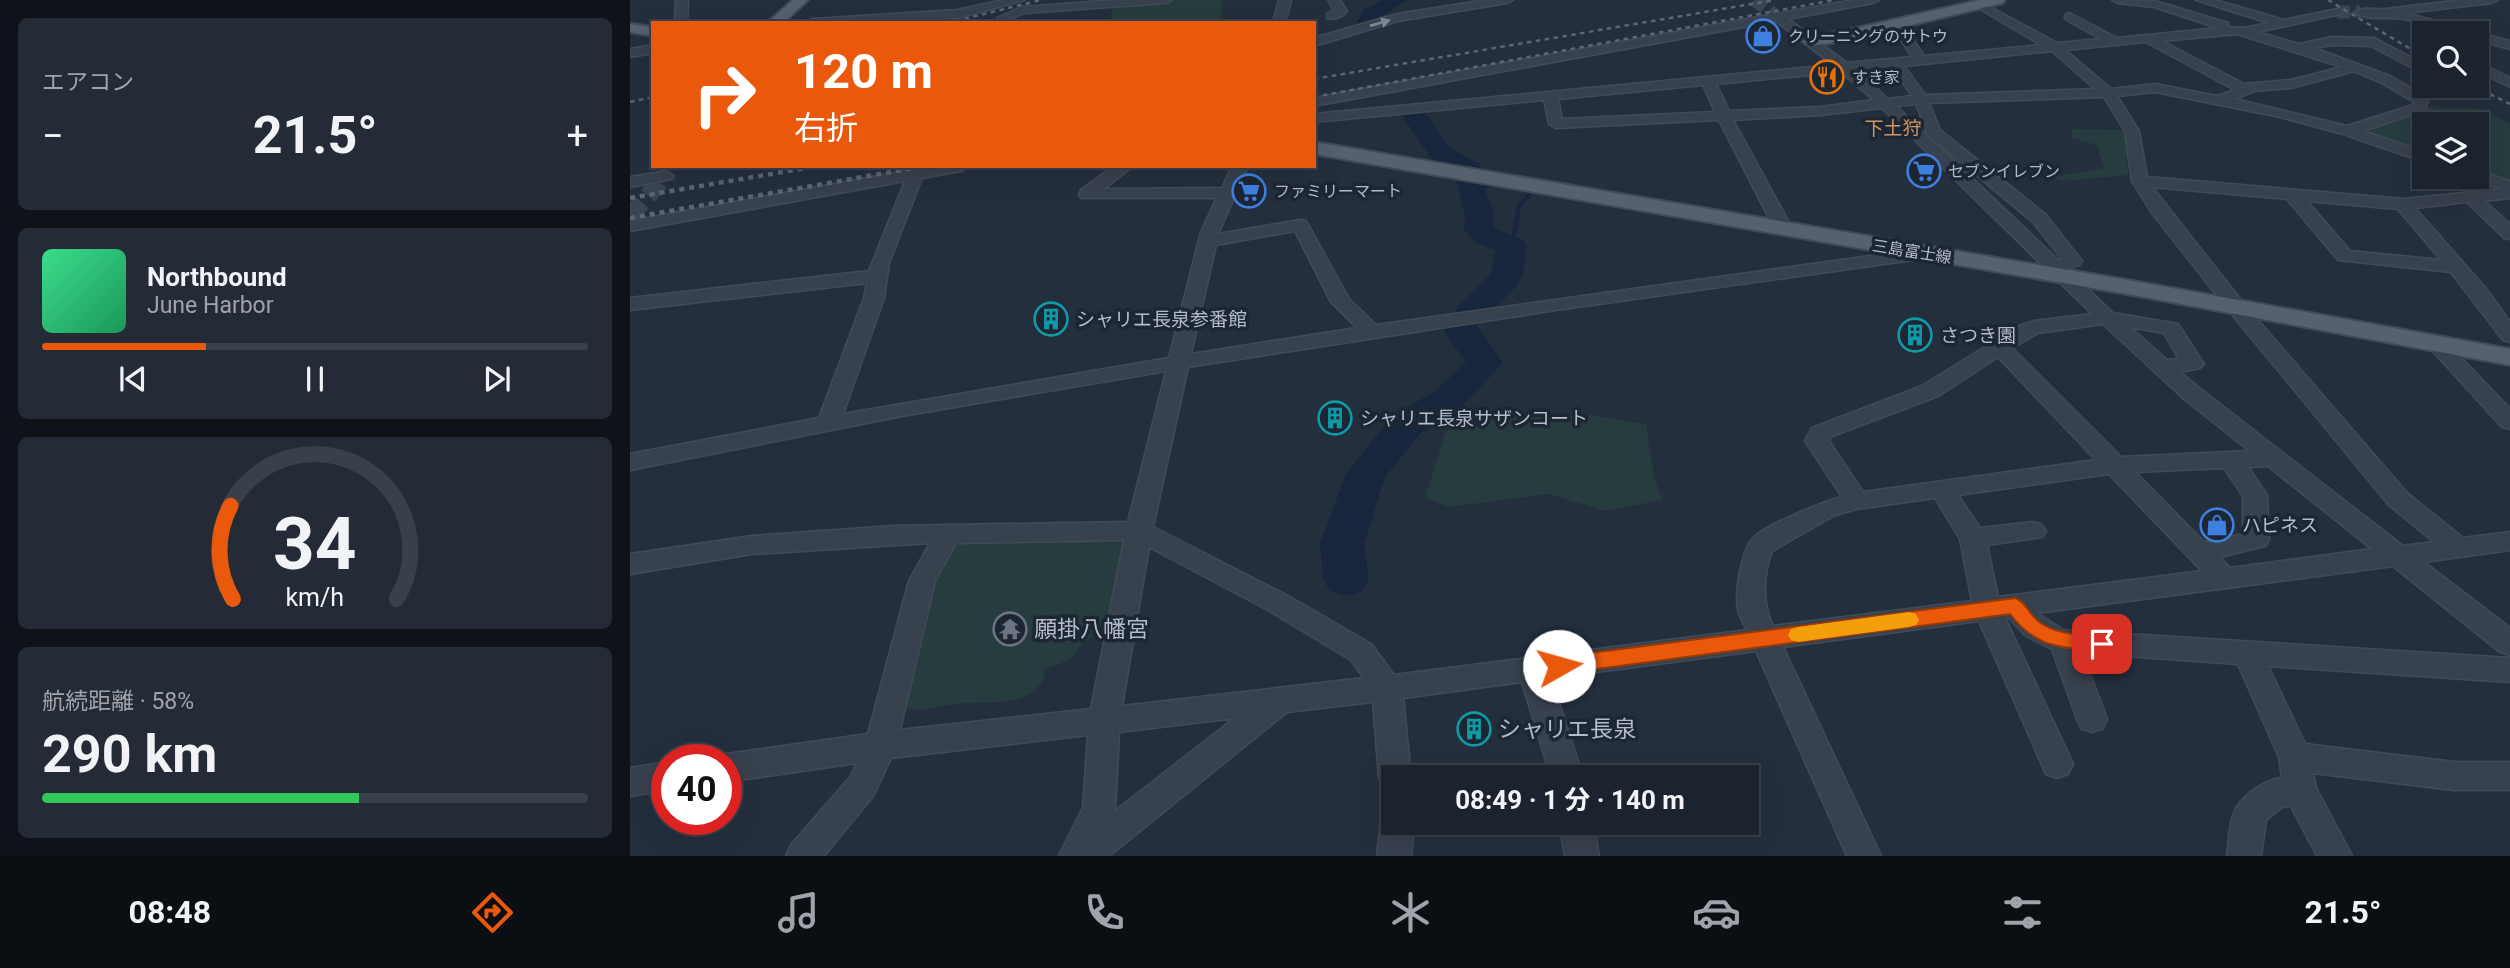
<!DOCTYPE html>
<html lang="ja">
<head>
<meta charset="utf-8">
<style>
  body { margin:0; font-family:Roboto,"Noto Sans JP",sans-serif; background:#242b36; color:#f1f3f6; height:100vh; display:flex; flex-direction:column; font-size:26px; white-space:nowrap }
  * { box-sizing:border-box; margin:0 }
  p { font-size:23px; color:#a0a4aa }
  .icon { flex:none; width:38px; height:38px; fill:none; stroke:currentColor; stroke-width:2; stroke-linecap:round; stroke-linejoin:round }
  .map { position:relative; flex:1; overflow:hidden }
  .side { display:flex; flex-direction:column; gap:18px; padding:18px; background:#0f1319; width:630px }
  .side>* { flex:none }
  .banner { position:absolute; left:21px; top:21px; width:665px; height:147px; border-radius:0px; box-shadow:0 7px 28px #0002,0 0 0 2px #39404a; background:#ea580c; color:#fff; overflow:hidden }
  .controls { position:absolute; left:1782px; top:21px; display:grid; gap:14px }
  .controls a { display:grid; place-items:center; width:77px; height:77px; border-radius:0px; background:#1b232e; box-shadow:0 7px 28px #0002,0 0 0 2px #39404a; font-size:35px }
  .speed { position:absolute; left:21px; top:744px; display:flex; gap:14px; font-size:35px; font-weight:700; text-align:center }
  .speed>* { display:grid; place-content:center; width:91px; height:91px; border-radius:50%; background:#1b232e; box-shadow:0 7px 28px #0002,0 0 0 2px #39404a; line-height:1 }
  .speed .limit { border:10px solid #d22; background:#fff; color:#111 }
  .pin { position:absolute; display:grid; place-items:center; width:60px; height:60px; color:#fff; margin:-30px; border-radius:14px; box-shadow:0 4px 10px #0006 }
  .me { position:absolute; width:77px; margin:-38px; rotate:83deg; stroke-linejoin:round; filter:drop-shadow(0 0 5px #0008) }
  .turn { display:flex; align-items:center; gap:24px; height:147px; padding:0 28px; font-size:32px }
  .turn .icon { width:91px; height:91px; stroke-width:2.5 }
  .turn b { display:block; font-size:49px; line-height:60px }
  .big { font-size:52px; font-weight:700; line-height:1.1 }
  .side .tile { flex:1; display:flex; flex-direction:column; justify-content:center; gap:10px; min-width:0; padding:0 24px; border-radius:10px; background:#242b36 }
  .side .dial { align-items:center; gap:0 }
  .dial svg { height:182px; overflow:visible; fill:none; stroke:#39404a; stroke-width:7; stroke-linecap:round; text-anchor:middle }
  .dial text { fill:#f1f3f6; stroke:none }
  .song { display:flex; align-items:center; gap:21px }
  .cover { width:84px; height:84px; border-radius:10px; background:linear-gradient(135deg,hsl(150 70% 55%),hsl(150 70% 35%)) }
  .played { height:7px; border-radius:4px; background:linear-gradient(90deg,#ea580c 30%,#39404a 30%) }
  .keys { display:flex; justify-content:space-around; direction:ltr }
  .heat { display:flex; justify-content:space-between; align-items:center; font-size:38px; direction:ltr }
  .charge { height:10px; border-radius:5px; background:linear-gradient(90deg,#34c759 58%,#39404a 0) }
  .trip { position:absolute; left:751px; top:765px; width:378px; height:70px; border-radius:0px; background:#1b232e; box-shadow:0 7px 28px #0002,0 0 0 2px #39404a; font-weight:700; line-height:70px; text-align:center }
  .tab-bar { display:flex; height:112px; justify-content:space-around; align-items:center; background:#0b0e12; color:#a0a4aa }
  .tab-bar .icon { width:49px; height:49px }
  .tab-bar .active { color:#ea580c }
  .tab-bar b { font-size:32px; color:#f1f3f6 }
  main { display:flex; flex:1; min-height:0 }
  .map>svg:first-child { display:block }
  .green { fill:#263c3f }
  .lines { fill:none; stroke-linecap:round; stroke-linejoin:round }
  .stream { stroke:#17263c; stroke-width:4.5 }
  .river { fill:#17263c; fill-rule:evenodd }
  .minor-tunnel-far1 { stroke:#3a4453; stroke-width:13; stroke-dasharray:13 6; stroke-linecap:butt }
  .minor-tunnel { stroke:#3a4453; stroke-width:18; stroke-dasharray:18 9; stroke-linecap:butt }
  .minor-casing { stroke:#414a57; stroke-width:3 }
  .major-casing { stroke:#414a57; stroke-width:4 }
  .minor { fill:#38414e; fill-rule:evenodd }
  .major { fill:#56606e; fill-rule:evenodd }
  .rail-far1 { stroke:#5a6575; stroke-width:2.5; stroke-dasharray:4.5 4.5; stroke-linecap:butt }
  .rail { stroke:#5a6575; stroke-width:4.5; stroke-dasharray:5 5; stroke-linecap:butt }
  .oneway { fill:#7c8592 }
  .route { fill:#ea580c; stroke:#983908; stroke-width:2 }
  .slow { fill:#f59e0b }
  .labels { text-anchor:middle; stroke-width:7; stroke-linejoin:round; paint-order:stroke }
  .far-poi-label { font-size:16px; fill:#b4bcc9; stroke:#1d2633; text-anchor:start }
  .far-street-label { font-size:16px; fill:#b4bcc9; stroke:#1d2633 }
  .far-quarter-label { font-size:19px; fill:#d59563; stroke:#1d2633 }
  .poi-label { font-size:19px; fill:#b4bcc9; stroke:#1d2633; text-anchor:start }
  .near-poi-label { font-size:23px; fill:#b4bcc9; stroke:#1d2633; text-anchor:start }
</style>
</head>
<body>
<main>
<section class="side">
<div class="tile"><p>エアコン</p>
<div class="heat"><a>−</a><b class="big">21.5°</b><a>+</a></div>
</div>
<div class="tile">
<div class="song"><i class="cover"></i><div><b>Northbound</b><p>June Harbor</p></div></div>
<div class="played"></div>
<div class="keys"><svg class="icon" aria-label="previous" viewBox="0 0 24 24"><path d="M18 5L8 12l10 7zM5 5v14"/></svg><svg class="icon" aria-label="pause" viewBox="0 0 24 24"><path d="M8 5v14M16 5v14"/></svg><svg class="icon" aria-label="next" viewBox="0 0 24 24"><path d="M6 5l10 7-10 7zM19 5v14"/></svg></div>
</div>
<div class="tile dial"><svg viewBox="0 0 100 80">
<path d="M14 69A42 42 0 1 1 86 69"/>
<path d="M14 69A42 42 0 0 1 13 28" stroke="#ea580c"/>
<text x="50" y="56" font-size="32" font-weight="700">34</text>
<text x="50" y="72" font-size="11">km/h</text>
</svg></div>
<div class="tile"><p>航続距離 · 58%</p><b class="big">290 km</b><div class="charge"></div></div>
</section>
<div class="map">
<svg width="1880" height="856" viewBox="0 0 1880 856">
  <rect width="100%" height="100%" fill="#242f3e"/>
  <path class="green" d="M 548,0 L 592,0 L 591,23 L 480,23 L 483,6 Z
    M 1808,105 L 1813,108 L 1849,108 L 1880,124 L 1880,183 L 1846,172 L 1846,124 L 1794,124 L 1794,154 L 1729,132 L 1781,109 Z
    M 1442,129 L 1495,130 L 1498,175 L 1435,181 L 1421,177 L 1474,168 L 1467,145 L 1441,138 Z
    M 948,413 L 1016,424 L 1024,477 L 1032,500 L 975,511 L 919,494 L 819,507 L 795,498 L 816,431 L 857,418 Z
    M 438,538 C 467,542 517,528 486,575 L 491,582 L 478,632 C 461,634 449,644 442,659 L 413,670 L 414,680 C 408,687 402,694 393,697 C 368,706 342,701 317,705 C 303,707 288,714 274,707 L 280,690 L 274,676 L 296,593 L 321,549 L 329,542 Z"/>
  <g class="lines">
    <path class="stream" d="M 840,186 L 872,185
      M 882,246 L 889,205 L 899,195 L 896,190 L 890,189"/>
    <path class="river" d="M 753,0 L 778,0 L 749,17 L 744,26 L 730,26 L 727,22 L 733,10 Z
      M 782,106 C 800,110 806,133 818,145 C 829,156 846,158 854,170 L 850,176 L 863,210 L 864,228 L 893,240 L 897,246 C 895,256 895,270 890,280 C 883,293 857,316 843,320 L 873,363 L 830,408 L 790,434 L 755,477 L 734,544 L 739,579 L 732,591 L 716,596 L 700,591 L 693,579 L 690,544 L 716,474 L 762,416 L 804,392 L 836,362 L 819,339 L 812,324 L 817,317 L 828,314 L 825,310 L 860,275 L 866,250 L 846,243 L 834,230 L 835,216 L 826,181 L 831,175 L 801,158 L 770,113 L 773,108 Z"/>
    <path class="minor-tunnel-far1" d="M 1124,0 L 1144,14
      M 1707,12 L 1730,12"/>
    <path class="minor-tunnel" d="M 0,216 L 30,182"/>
    <defs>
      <path id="minor" d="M 46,0 L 58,0 L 57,23 L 45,23 Z
        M 374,0 L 395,0 L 327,18 L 243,23 L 176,23 L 182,19 L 327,10 Z
        M 487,0 L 542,0 L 536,3 L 394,13 L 373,22 L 367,18 L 392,7 Z
        M 649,0 L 661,0 L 655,23 L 643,23 Z
        M 698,0 L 710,0 L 717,11 C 713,17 704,20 697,18 L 697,14 L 704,10 Z
        M 856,0 L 883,0 L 877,3 L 768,21 L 684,46 L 684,38 L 767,14 Z
        M 1224,0 L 1249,0 L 1243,3 L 1158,19 L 1217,63 L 1282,57 L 1264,29 L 1270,25 L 1274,26 L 1294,56 L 1411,45 L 1345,6 L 1343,4 L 1349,1 L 1427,43 L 1471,39 L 1435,19 L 1435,15 L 1439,13 L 1487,38 L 1588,28 L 1524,7 L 1488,3 L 1482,0 L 1525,1 L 1598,23 L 1599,27 L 1614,28 L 1639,23 L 1566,0 L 1585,0 L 1654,20 L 1707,9 L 1713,12 L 1711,14 L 1628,32 L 1669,44 L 1702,37 L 1744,38 L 1794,64 L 1794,74 L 1741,46 L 1702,45 L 1684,48 L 1760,76 L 1796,97 L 1798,100 L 1795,110 L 1733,131 L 1794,152 L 1794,162 L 1713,134 L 1650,117 L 1525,92 L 1487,96 L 1509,131 L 1517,177 L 1773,199 L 1872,189 L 1840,178 L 1846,177 L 1846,170 L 1880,181 L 1880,198 L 1854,201 L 1880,224 L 1880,239 L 1874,238 L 1837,202 L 1785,208 L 1858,291 L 1880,322 L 1880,342 L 1873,340 L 1821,272 L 1708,260 L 1657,199 L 1522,187 L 1614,304 L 1777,493 L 1833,538 L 1880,532 L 1880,550 L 1794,562 L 1880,628 L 1880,655 L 1870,652 L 1763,566 L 1407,613 L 1433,630 L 1880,658 L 1880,682 L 1638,666 L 1675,744 L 1824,762 L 1880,762 L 1880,790 L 1824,790 L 1683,773 L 1686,788 L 1722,856 L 1687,856 L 1661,806 L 1652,807 L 1636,820 L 1631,856 L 1597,856 C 1601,827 1597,810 1622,791 C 1632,784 1640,779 1652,778 L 1649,757 L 1608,664 L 1452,653 L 1477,719 L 1473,728 L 1462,732 L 1451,728 L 1447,719 L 1422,649 L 1396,636 L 1378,617 L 1375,618 L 1443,764 L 1438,774 L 1427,778 L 1416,774 L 1349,621 L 1153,647 L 1251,856 L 1217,856 L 1126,651 L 921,678 L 953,777 L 921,777 L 892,682 L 773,698 L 781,777 L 763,777 L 763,790 L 754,787 L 749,777 L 743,702 L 657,712 L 479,856 L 429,856 L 453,808 L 458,735 L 261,758 L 243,796 L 194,856 L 156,856 L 161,845 L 221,776 L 227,763 L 96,782 L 96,760 L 84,760 L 96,754 L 238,734 L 279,581 L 300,543 L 122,554 L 0,574 L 0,554 L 122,536 L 263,526 L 498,522 L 536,371 L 272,416 L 0,470 L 0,454 L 189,418 L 234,298 L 237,283 L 0,310 L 0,298 L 239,271 L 275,181 L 0,231 L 0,221 L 303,166 L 339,166 L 331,171 L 292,178 L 259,263 L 254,298 L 213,414 L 539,358 L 571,232 L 587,198 L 451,198 L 449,194 L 451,190 L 484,166 L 503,166 L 474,189 L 592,188 L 602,166 L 618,166 L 588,234 L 670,220 L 676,221 L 719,299 L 746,325 L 1297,248 L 1303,249 L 1306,253 L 1297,258 L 926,310 L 558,367 L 523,527 L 658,596 L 741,644 L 764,675 L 1117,630 C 1114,624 1109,616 1108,610 C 1105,593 1111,550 1124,537 C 1138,524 1192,502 1212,497 L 1175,441 L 1182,428 L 1292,386 L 1389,326 L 1404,321 L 1462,314 L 1252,108 L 1190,115 L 1103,120 L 1163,230 L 1154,235 L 1145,230 L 1089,120 L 926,128 L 919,124 L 914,100 L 684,122 L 684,114 L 1203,65 L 1146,21 L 684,106 L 684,98 L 1139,15 L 1140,12 L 1151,13 ZM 1607,34 L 1712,67 L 1661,80 L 1614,84 L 1532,41 ZM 1516,42 L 1605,90 L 1587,96 L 1525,84 L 1481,89 L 1435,50 ZM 1422,51 L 1465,89 L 1295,95 L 1274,66 ZM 1262,67 L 1282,96 L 1258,99 L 1226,70 ZM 1724,71 L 1750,82 L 1784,102 L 1783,105 L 1717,126 L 1605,99 L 1624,91 L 1661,88 ZM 1211,72 L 1244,100 L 1190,107 L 1099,111 L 1086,84 ZM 1073,85 L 1085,112 L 932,119 L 928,99 ZM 1474,97 L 1495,131 L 1502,181 L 1522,213 L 1600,312 L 1759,505 L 1804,542 L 1773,546 L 1569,388 L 1550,372 L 1570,368 L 1574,364 L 1548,324 L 1483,313 L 1437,269 L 1449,265 L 1452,261 L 1415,214 L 1310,130 L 1299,103 ZM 1286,104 L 1298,135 L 1403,222 L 1432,259 L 1428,260 L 1266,106 ZM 1677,201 L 1768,209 L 1811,260 L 1720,251 ZM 665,231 L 701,302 L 727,328 L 561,354 L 586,245 ZM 1473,324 L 1553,398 L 1620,451 L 1491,457 L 1382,348 L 1408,333 ZM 1500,327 L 1534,333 L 1549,359 L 1537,360 ZM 1368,357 L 1466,460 L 1233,492 L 1199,441 L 1200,437 L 1308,396 ZM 1638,466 L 1742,549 L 1600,568 L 1590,557 L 1635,546 L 1639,540 L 1637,495 L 1618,467 ZM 1594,468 L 1613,496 L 1613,534 L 1574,542 L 1505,472 ZM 1479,474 L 1572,571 L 1368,597 L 1357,545 L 1412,537 L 1416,531 L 1412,525 L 1403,522 L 1350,528 L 1328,495 ZM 1305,498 L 1330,539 L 1342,601 L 1143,626 C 1132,603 1133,575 1142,551 L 1205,515 L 1227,509 ZM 494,540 L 461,709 L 270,730 L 305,581 L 326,543 ZM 519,547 L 638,610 L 721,660 L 734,678 L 492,706 ZM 605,718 L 485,811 L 489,732 Z
        M 1832,0 L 1868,0 L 1862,3 L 1775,13 L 1840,30 L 1842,33 C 1814,33 1785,17 1761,18 C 1750,18 1733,19 1724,12 C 1734,5 1752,12 1764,8 Z
        M 1846,32 L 1880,41 L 1880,49 L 1846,40 L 1846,33 L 1842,33 Z
        M 23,45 L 23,53 L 0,57 L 0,49 Z
        M 1846,61 L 1880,78 L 1880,87 L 1846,70 Z
        M 36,171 L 44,176 L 42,179 L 0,187 L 0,177 Z
        M 1808,339 L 1815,341 L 1880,409 L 1880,429 L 1872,427 L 1801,349 L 1798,345 L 1801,341 Z
        M 37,762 L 37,790 L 0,796 L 0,768 Z
        M 763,809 L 763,822 L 785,822 L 781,856 L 747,856 L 751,822 L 756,811 Z
        M 929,822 L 963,822 L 969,856 L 935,856 Z"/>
      <path id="major" d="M 163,0 L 178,0 L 153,23 L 137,23 Z
        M 1350,0 L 1375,0 L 1373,3 L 1214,41 L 1180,46 L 1172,41 L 1180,36 L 1214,31 Z
        M 0,24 L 23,27 L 23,36 L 0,32 Z
        M 684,142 L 1503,281 L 1880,349 L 1880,365 L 1503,295 L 684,154 Z"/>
    </defs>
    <use href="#minor" class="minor-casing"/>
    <use href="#major" class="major-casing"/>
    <use href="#minor" class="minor"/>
    <use href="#major" class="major"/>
    <path class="rail-far1" d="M 1698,0 L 1794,57
      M 317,23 L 411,0
      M 684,79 L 1145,0
      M 1844,86 L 1880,104
      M 684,97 L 1204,0
      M 0,102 L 23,97"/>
    <path class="rail" d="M 0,198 L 188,166
      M 0,218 L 295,166"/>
  </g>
  <defs><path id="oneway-solid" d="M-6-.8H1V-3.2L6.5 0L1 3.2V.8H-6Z" transform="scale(1.75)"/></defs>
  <use class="oneway" href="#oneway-solid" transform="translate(750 23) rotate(-16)"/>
  <path class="route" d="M 1385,598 C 1396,602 1399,614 1408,621 C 1425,635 1450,634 1472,636 L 1479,639 L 1482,644 L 1479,650 L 1472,652 C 1431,647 1407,649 1380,614 L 929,674 L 922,671 L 919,666 L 922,660 L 929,657 Z"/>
  <path class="slow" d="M 1279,612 L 1286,614 L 1289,620 L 1286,625 L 1279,627 L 1168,642 L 1161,640 L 1158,635 L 1161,629 L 1168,627 Z"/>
  <defs>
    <symbol id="shop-ring" viewBox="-11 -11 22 22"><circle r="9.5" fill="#1d2633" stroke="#3f7fe0" stroke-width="1.5"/><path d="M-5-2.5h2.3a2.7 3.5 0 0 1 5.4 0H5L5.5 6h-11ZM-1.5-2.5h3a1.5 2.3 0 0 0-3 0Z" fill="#3f7fe0"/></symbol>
    <symbol id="restaurant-ring" viewBox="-11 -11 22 22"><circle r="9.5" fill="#1d2633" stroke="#e8710a" stroke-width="1.5"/><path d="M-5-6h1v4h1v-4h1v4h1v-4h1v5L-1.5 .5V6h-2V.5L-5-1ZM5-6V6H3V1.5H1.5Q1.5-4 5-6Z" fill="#e8710a"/></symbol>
    <symbol id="supermarket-ring" viewBox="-11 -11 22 22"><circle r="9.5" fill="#1d2633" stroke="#3f7fe0" stroke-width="1.5"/><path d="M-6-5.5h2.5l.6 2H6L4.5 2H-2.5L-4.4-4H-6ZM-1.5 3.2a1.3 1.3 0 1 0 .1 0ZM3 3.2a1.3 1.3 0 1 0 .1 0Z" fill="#3f7fe0"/></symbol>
    <symbol id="building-ring" viewBox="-11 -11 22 22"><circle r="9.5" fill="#1d2633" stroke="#0f9aa8" stroke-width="1.5"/><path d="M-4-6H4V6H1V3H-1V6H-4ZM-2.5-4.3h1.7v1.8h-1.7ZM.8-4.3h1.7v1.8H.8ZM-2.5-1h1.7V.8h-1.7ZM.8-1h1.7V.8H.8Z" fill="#0f9aa8"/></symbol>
    <symbol id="temple-ring" viewBox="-11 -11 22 22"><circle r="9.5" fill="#1d2633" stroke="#6b7280" stroke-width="1.5"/><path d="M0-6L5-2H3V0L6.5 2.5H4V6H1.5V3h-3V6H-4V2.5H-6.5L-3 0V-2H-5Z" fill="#6b7280"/></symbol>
  </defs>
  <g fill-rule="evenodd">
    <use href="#shop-ring" x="1114" y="17" width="38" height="38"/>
    <use href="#restaurant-ring" x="1178" y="58" width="38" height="38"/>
    <use href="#supermarket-ring" x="1275" y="152" width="38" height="38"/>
    <use href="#supermarket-ring" x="600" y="172" width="38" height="38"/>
    <use href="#building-ring" x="402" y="300" width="38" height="38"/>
    <use href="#building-ring" x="1266" y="316" width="38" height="38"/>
    <use href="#building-ring" x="686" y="399" width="38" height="38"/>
    <use href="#shop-ring" x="1568" y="506" width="38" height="38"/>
    <use href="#temple-ring" x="361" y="610" width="38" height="38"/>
    <use href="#building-ring" x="825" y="710" width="38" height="38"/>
  </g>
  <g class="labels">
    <g class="far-poi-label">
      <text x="1158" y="42">クリーニングのサトウ</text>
      <text x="1222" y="83">すき家</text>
      <text x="1318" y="177">セブンイレブン</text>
      <text x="644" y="197">ファミリーマート</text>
    </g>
    <g class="far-street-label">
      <text transform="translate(1282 251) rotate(9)" y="6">三島富士線</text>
    </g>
    <g class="far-quarter-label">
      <text x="1263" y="135">下土狩</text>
    </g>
    <g class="poi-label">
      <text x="446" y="326">シャリエ長泉参番館</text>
      <text x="1310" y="342">さつき園</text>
      <text x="730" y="425">シャリエ長泉サザンコート</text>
      <text x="1612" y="532">ハピネス</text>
    </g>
    <g class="near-poi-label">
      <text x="404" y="637">願掛八幡宮</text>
      <text x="868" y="737">シャリエ長泉</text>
    </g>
  </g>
</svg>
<div class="controls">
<a><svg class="icon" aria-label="search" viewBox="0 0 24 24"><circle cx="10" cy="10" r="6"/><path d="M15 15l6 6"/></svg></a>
<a><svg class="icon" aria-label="layers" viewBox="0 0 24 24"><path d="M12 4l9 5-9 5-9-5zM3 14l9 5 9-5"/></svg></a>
</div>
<div class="speed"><div class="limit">40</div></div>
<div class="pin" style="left:1472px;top:644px;background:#d93025"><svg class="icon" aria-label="arrive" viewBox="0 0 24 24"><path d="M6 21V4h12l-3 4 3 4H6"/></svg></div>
<svg class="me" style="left:929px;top:666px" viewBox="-20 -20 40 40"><circle r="19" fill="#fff"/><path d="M0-13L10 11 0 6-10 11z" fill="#ea580c"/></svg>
<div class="trip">08:49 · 1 分 · 140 m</div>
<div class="banner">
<div class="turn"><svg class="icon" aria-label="right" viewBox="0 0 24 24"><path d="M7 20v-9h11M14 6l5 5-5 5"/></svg><div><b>120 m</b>右折</div></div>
</div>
</div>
</main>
<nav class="tab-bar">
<b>08:48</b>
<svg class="icon active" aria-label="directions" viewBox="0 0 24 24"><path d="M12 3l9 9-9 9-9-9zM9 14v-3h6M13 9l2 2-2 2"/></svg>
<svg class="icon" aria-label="music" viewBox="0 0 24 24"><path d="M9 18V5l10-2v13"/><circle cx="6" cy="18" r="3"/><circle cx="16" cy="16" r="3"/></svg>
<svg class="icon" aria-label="phone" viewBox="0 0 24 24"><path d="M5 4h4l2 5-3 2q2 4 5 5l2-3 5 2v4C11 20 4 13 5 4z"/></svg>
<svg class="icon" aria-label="climate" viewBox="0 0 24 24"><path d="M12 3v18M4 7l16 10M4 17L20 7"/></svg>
<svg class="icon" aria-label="car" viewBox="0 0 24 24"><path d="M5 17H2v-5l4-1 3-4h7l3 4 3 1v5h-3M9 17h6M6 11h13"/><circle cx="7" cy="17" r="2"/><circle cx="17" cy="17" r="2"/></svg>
<svg class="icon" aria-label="filters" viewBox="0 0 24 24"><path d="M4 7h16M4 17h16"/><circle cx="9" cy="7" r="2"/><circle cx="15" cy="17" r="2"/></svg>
<b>21.5°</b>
</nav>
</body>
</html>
